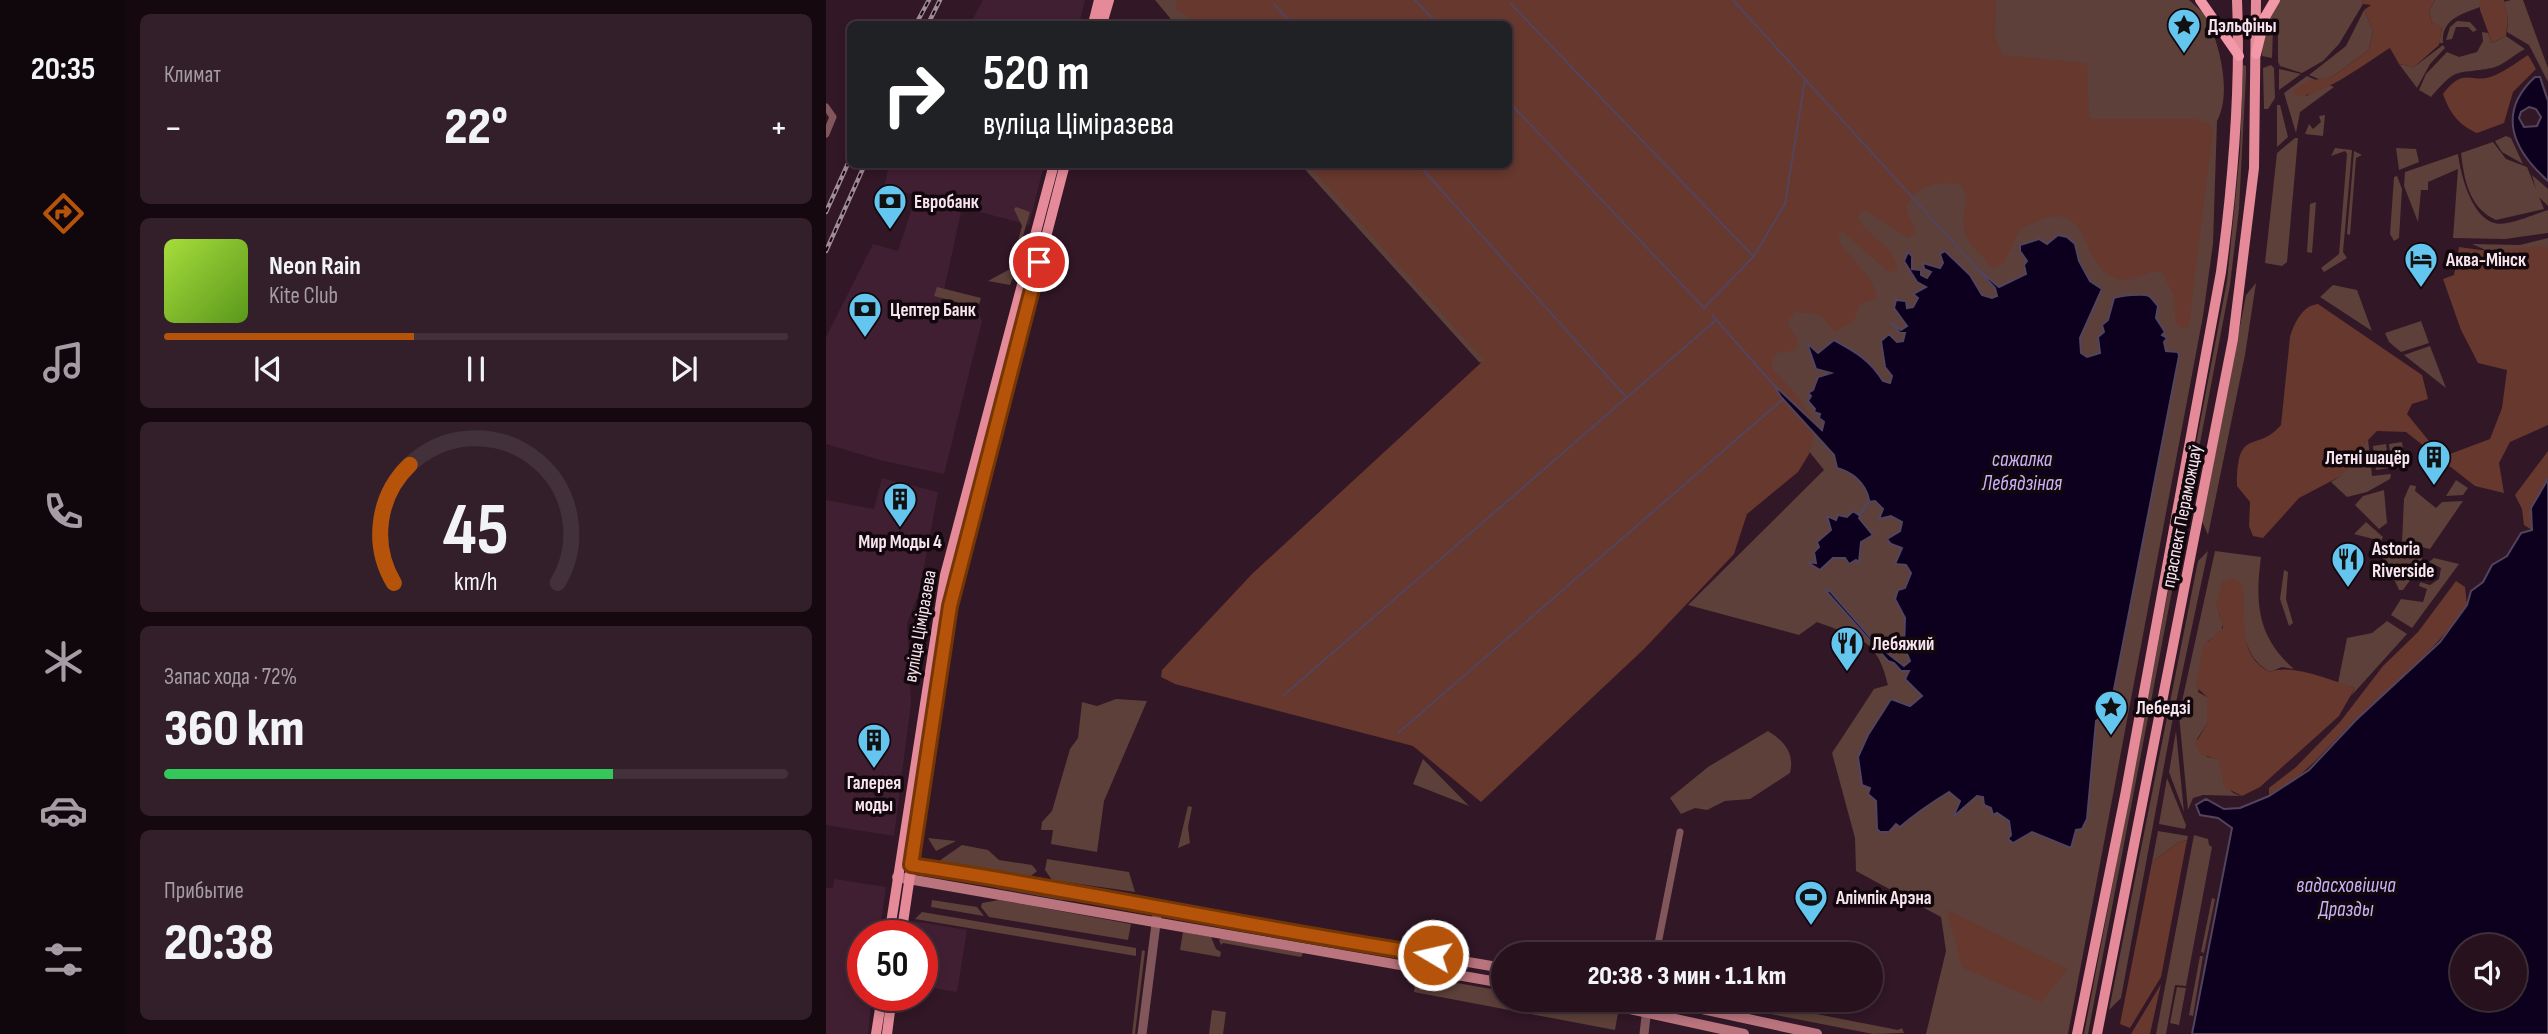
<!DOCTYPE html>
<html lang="ru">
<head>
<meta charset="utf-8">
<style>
  body { margin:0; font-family:"Sofia Sans Condensed",sans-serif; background:#321f29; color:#f1f3f6; height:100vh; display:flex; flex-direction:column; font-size:26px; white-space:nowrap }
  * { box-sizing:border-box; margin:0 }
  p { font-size:23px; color:#a49da3 }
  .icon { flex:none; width:38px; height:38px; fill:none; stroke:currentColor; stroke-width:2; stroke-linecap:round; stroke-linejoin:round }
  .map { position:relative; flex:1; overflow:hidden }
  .sheet { display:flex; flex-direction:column; gap:14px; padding:14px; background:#15090f; width:700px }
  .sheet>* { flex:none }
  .hud { position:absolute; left:21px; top:21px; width:665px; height:147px; border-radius:10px; box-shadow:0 4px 10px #0003,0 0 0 2px #42313b; background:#202124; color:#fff; overflow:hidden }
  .buttons { position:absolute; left:1624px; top:934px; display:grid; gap:14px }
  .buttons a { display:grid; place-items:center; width:77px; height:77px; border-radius:50%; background:#26111c; box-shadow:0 4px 10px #0003,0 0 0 2px #42313b; font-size:35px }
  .speed { position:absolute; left:21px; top:920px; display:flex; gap:14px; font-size:35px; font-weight:700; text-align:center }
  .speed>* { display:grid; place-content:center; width:91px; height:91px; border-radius:50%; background:#26111c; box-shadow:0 4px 10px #0003,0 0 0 2px #42313b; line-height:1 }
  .speed .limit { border:10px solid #d22; background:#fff; color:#111 }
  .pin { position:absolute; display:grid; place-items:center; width:60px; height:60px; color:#fff; margin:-30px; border:4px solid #fff; border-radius:50%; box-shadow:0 2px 7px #0007 }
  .me { position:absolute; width:77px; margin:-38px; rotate:279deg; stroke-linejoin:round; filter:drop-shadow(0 0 5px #0008) }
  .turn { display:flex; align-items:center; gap:24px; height:147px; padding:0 21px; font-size:32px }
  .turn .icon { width:91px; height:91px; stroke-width:2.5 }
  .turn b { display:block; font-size:49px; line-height:60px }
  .big { font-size:52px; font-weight:800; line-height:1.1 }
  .sheet .card { flex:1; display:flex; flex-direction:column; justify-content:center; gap:10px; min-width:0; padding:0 24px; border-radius:10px; background:#321f29 }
  .sheet .dial { align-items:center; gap:0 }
  .dial svg { height:182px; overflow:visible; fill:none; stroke:#42313b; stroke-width:7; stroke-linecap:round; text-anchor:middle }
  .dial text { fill:#f1f3f6; stroke:none }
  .song { display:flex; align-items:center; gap:21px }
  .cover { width:84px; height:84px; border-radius:10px; background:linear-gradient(135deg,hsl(80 70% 55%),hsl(90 70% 35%)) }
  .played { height:7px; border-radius:4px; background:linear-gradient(90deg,#b45309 40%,#42313b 40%) }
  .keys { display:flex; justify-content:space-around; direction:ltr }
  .heat { display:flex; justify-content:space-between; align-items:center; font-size:38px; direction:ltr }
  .charge { height:10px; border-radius:5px; background:linear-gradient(90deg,#34c759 72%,#42313b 0) }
  .trip { position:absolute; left:665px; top:942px; width:392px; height:70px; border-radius:35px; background:#26111c; box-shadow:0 4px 10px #0003,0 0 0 2px #42313b; font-weight:800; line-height:70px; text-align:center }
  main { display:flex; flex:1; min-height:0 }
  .menu { display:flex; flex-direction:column; width:126px; justify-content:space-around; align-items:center; background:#0f070b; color:#a49da3 }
  .menu .icon { width:49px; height:49px }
  .menu .current { color:#b45309 }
  .menu b { font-size:32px; color:#f1f3f6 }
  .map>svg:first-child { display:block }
  .built { fill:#411f32 }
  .green { fill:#5c4039 }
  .forest { fill:#67382d }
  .water { fill:#0d001f; stroke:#53445d; stroke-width:2; fill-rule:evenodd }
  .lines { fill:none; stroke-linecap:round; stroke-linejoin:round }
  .stream { stroke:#53445d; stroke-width:2 }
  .minor { stroke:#82575c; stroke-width:7 }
  .tertiary { stroke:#82575c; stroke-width:9 }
  .secondary { stroke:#b9747e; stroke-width:10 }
  .primary { stroke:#e48a98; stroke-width:10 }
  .trunk { stroke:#f298a6; stroke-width:10 }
  .rail-casing { stroke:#a18b96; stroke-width:4.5 }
  .rail { stroke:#12070d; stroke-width:2; stroke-dasharray:5; stroke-linecap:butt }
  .route-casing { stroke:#753606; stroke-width:18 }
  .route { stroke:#b45309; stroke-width:12 }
  .labels { text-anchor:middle; stroke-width:7; stroke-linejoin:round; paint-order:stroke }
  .poi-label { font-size:19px; font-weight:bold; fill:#f7e4ed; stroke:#12070d; text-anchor:start }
  .street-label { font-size:19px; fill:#f7e4ed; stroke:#12070d }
  .water-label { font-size:21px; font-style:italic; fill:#cab2f8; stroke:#12070d }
</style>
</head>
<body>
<main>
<nav class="menu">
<b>20:35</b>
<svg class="icon current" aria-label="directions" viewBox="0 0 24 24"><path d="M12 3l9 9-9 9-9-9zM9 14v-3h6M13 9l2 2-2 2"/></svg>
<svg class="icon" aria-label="music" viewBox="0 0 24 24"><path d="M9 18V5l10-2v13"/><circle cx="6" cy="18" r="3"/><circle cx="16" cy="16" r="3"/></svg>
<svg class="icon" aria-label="phone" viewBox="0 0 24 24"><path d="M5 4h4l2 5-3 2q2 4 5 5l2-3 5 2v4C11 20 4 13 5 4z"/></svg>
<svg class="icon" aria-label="climate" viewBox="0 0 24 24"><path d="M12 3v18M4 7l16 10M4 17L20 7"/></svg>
<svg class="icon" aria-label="car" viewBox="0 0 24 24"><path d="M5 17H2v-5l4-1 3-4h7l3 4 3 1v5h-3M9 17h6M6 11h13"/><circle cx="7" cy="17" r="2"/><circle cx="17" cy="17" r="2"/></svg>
<svg class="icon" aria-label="filters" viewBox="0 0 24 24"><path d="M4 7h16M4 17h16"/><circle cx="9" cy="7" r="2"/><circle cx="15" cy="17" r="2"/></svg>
</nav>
<section class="sheet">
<div class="card"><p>Климат</p>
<div class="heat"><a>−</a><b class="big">22°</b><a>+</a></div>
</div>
<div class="card">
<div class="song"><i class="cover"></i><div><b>Neon Rain</b><p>Kite Club</p></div></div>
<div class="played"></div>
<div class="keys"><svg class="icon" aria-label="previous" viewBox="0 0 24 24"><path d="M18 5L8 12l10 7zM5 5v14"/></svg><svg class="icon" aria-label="pause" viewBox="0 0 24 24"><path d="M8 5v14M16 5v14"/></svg><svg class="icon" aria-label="next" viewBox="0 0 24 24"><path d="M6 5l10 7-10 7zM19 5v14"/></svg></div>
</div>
<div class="card dial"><svg viewBox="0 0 100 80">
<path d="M14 69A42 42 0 1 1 86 69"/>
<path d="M14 69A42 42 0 0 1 21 17" stroke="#b45309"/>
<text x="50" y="56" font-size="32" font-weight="700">45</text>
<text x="50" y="72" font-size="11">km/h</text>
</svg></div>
<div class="card"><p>Запас хода · 72%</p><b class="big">360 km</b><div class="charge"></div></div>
<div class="card"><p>Прибытие</p><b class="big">20:38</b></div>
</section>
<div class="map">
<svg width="1722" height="1034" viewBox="0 0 1722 1034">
  <rect width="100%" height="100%" fill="#321726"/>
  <path class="built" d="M 157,0 L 259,0 L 253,24 L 144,24 Z
    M 63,165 L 218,165 L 203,225 L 58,187 Z
    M 89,199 L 135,212 L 115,304 L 153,312 L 156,321 L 118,474 L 54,460 L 0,444 L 0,337 L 47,244 L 72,251 Z
    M 56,478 L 112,492 L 93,593 L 81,623 L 85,703 L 68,836 L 0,825 L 0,500 L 48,509 Z
    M 8,879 L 60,887 L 53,936 L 37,936 L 37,996 L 46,996 L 42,1034 L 0,1034 L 0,888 L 7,888 Z
    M 87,921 L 141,930 L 131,992 L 96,986 L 96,936 L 85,936 Z"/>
  <path class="green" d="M 329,0 L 1363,0 L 1388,22 L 1385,27 C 1395,53 1405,95 1391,121 L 1387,244 L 1377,316 L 1242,1034 L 1100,1034 L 1120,951 L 1115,917 L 1030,871 L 1029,838 L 1006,753 L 1048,689 L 1062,685 C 1051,637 1032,638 991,622 L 973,635 L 862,605 L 998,470 L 881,324 L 802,389 L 653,362 L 475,165 L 682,164 L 682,24 L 349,24 Z
    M 1453,0 L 1536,0 L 1537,4 L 1513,44 L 1497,61 L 1476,73 L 1454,66 L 1452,62 L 1452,23 L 1443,18 Z
    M 1609,0 L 1655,0 L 1654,7 C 1636,14 1615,19 1617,43 L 1613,43 L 1616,28 L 1606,23 L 1603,12 Z
    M 1685,0 L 1697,0 L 1722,68 L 1722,82 L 1703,45 L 1681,32 L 1682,19 L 1678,2 Z
    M 1538,10 L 1547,30 L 1543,50 L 1506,77 L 1495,80 L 1483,75 L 1520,46 Z
    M 1631,21 L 1644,22 L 1651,30 L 1647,32 L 1642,27 L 1630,27 L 1626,39 L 1620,40 L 1624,27 Z
    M 1443,26 L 1447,30 L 1446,58 L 1436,56 L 1437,33 Z
    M 1656,32 L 1662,33 L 1666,43 L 1680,36 L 1699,49 C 1689,54 1676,66 1666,68 C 1628,75 1632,66 1605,97 L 1593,90 L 1600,74 L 1621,52 L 1633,57 L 1651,52 L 1657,41 Z
    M 1617,45 L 1619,48 L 1604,64 L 1591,88 L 1573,64 L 1588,67 Z
    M 1417,65 L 1420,66 L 1420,75 L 1413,209 L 1404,285 L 1262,1034 L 1258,1034 L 1401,281 L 1414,152 Z
    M 1445,65 L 1448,68 L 1449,98 L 1442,109 L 1438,109 L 1437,68 Z
    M 1453,69 L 1475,74 L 1453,90 Z
    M 1481,76 L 1490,80 L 1486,80 L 1480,96 L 1503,85 L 1508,87 L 1474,112 L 1470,133 L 1458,93 Z
    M 1451,105 L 1454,105 L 1462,137 L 1451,147 Z
    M 1499,115 L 1497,136 L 1479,134 L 1483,124 L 1487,129 L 1495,122 L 1493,116 Z
    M 1680,136 L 1685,138 L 1697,164 L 1676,152 L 1669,141 Z
    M 1469,138 L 1472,138 L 1461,262 L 1456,266 L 1439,263 L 1451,153 Z
    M 1667,142 L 1680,159 L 1701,167 L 1718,209 L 1670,220 C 1643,208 1638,179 1635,153 Z
    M 1509,148 L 1526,150 L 1517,252 L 1521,258 L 1498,272 L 1495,268 L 1513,254 L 1521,154 L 1519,151 L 1505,156 Z
    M 1570,148 L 1590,149 L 1593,162 L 1573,170 Z
    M 1528,151 L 1536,155 L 1530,158 L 1524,235 L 1521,234 Z
    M 1632,154 C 1635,176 1648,231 1681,223 C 1693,221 1709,214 1722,210 L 1722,233 L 1679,239 L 1627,238 L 1632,169 L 1602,182 L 1602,190 L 1595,190 L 1592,222 L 1578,186 L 1579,172 Z
    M 1706,175 L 1722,189 L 1722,206 L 1712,196 Z
    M 1571,176 L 1576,189 L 1573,238 L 1568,241 L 1564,234 L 1568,177 Z
    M 1490,202 L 1486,253 L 1481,252 L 1484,204 Z
    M 190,207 L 204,212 L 188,267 L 185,266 L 196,226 L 188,209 Z
    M 1722,238 L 1722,248 L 1662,251 L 1646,244 L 1694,245 Z
    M 184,269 L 190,271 L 184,285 L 162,281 Z
    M 1430,283 L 1419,355 L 1382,535 L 1376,521 L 1420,295 Z
    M 1507,285 L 1531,290 L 1546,331 L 1494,297 Z
    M 111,287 L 155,298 L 152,308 L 108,296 Z
    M 1595,321 L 1603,343 L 1575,352 L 1563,342 L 1559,333 Z
    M 1604,346 L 1620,388 L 1578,355 Z
    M 1542,439 L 1546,476 L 1565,474 L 1564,479 L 1541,492 L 1521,497 L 1505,482 L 1513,477 Z
    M 1576,442 L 1579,465 L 1566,467 L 1563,444 Z
    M 1560,444 L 1563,468 L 1550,470 L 1547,446 Z
    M 1630,480 L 1642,488 L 1637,495 L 1620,496 Z
    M 1584,485 L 1590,486 L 1589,491 L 1610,508 L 1616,502 L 1637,501 L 1604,549 L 1576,542 L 1578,499 Z
    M 1558,490 L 1561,523 L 1553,529 L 1529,505 L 1537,496 Z
    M 1540,522 L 1557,537 L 1555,541 L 1528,534 Z
    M 1558,549 L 1596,557 L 1596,564 L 1577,590 L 1573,590 L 1561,563 L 1551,553 Z
    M 1382,551 L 1348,712 L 1295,998 L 1283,1010 L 1372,561 Z
    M 1389,551 L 1435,557 C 1429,602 1431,637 1468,669 L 1456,667 L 1444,672 C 1415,657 1415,620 1417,591 L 1393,615 L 1397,623 L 1395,632 L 1382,641 L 1372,692 L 1381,697 L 1381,724 L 1371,739 L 1381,757 L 1393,759 C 1400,773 1395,792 1416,796 L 1377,795 L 1367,798 L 1362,810 L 1353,715 Z
    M 1608,558 L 1633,564 L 1586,628 L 1565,615 L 1575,599 L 1597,602 L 1601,589 L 1593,586 L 1594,582 L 1604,585 L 1613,579 L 1615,568 L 1603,562 Z
    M 1458,570 L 1462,572 L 1460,599 L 1467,623 L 1463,626 L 1454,599 Z
    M 1561,621 L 1581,634 L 1525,696 L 1529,688 L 1512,683 L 1521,638 L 1546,633 Z
    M 290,699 L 321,701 L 278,801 L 271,852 L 225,844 L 227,830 L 215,830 L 216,822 L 226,811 L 244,749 L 252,738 L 256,702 L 271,706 Z
    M 942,731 C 958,741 969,753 964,773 L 924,799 L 899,801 L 881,810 L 869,808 L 855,814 L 844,798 L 882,767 Z
    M 1350,731 L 1358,812 L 1343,772 Z
    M 597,759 L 643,806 L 587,784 Z
    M 1341,778 L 1360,825 L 1359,829 L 1333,824 Z
    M 362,806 L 366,807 L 362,827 L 364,843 L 352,848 Z
    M 1332,831 L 1362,836 L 1361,840 L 1353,842 L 1326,862 Z
    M 1368,835 L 1382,839 L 1383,845 L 1386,847 L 1360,986 L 1349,985 L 1340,1034 L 1330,1034 Z
    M 102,838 L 130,841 L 110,851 Z
    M 136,845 L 162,850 L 173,860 L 206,865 L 211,871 L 205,876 L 113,861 Z
    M 221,859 L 303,872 L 309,892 L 226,880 L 219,870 Z
    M 167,882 L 276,900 L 276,903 L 236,900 L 170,888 L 163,883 Z
    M 1386,898 L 1389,899 L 1378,953 L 1375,952 Z
    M 106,900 L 151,907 L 158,916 L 105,907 Z
    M 173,900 L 305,924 L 302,940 L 163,917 L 155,907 L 156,903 Z
    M 96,912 L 310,948 L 310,956 L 89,919 Z
    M 357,932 L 385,937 L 390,949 L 395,952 L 394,957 L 354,950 Z
    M 397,938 L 477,953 L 475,957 L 397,943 L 395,945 L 393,940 Z
    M 316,950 L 319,951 L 309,1034 L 306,1034 Z
    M 1374,956 L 1377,956 L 1367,1016 L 1363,1015 Z
    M 591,976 L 677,991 L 677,999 L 721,999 L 792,1013 L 789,1030 L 588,992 Z
    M 1351,987 L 1360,988 L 1353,1025 L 1344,1023 Z
    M 927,999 L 934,999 L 939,1004 L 1072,1030 L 1076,1028 L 1078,1033 L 1047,1034 L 929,1011 L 925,1005 Z
    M 386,1010 L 400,1012 L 397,1034 L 383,1034 Z"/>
  <path class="forest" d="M 351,0 L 1170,0 L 1169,36 L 1176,55 L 1261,63 L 1263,116 L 1266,119 L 1368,119 L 1383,123 L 1387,130 L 1363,326 L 1358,329 L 1350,324 L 1347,294 L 1336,272 C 1322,268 1309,285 1289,278 C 1249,263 1269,185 1194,230 L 1178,262 L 1169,268 C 1160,265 1160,259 1153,253 C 1122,225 1150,207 1135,185 C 1112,179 1091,186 1080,206 L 1089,232 L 1082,238 L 1040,211 L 1036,211 L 1032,217 C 1037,236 1070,244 1071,270 L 1063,272 L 1017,232 L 1013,234 L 1012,241 L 1046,282 L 1051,298 L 1033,305 L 1028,320 L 1009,332 L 993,314 L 969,312 L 961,322 C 965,332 976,338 969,350 L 951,353 L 946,358 L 946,368 L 971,396 L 988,421 L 988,438 L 983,454 L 972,472 L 921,514 L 908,554 L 818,649 L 655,802 L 587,746 L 349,684 L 335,677 L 336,670 L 426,574 L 658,360 L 482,165 L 682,164 L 682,24 L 369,24 L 366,19 L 349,9 Z
    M 1536,0 L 1609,0 L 1603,12 L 1606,23 L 1616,27 L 1613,45 L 1588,67 L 1573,64 L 1564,48 C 1544,60 1489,102 1469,95 L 1467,91 L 1481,81 L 1506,77 L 1543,50 L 1547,30 L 1538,10 L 1545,5 L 1537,4 Z
    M 1654,0 L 1678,0 L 1682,19 L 1680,36 L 1666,43 L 1654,10 Z
    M 1702,55 L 1710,69 L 1687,92 L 1678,123 L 1651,133 C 1633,125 1624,114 1617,94 C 1639,65 1645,85 1667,76 C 1680,71 1691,62 1702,55 Z
    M 1718,246 L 1722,248 L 1722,425 L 1684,442 L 1673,463 L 1678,493 L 1649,486 L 1580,432 L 1551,431 L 1539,443 L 1531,462 L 1513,477 L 1473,498 L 1437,538 L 1427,536 L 1423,526 L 1424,502 L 1411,486 C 1411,425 1430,454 1455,425 L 1464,337 C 1468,323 1477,305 1492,304 L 1596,375 L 1602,399 L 1586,404 L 1581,414 L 1616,457 L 1664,439 L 1676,408 L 1681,370 L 1652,363 L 1635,330 L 1617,279 L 1628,275 L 1633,247 L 1662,251 Z
    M 1722,451 L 1722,479 L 1714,492 L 1706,530 L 1698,525 L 1696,509 L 1689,495 Z
    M 1407,578 L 1416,585 C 1422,616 1409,654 1444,672 C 1466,663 1506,681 1529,688 L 1513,716 L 1434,787 L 1416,796 L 1398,787 L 1393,760 L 1374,754 L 1369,744 L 1381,724 L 1381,697 L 1370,687 L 1377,646 L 1397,628 L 1390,603 L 1397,581 Z
    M 1630,581 L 1639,587 L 1641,605 C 1610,650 1571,681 1532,718 C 1499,748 1484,773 1443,796 L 1443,788 L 1470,767 L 1514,722 L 1557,666 L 1592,632 Z
    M 1361,840 L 1335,977 L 1304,1028 L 1294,1024 L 1326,862 L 1353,842 Z
    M 1121,910 L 1242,969 L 1215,1002 L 1136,967 Z
    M 1335,984 L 1324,1034 L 1305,1034 Z"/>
  <path class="water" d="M 1709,77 L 1714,77 L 1722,101 L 1722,181 C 1687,150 1670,113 1709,77 ZM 1703,107 L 1710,109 L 1715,117 L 1711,126 L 1698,127 L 1693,118 L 1695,112 Z
    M 1232,235 L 1241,237 L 1249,244 L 1253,261 L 1264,281 L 1276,289 L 1254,338 L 1255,353 L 1261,357 L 1274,353 L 1272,337 L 1278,332 L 1276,325 L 1282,320 L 1288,298 C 1294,296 1317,293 1323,296 C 1327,299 1329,303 1332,306 L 1330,318 L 1339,332 L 1336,335 L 1341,338 L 1338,342 L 1340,351 L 1352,352 L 1353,356 L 1284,710 L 1270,721 L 1261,819 L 1256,829 L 1250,830 L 1245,848 L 1206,832 L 1187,843 L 1182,839 L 1185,835 L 1183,821 L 1171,813 L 1167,815 L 1165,808 L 1158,805 L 1157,797 L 1151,796 L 1127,817 L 1134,801 L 1123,792 C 1105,803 1091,812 1074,827 L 1070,824 L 1063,832 L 1054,832 L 1051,829 L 1050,801 L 1042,794 L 1044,788 L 1036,785 L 1032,757 L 1042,735 L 1065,699 L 1084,706 L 1096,696 L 1079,679 L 1083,671 L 1075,671 L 1068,663 L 1062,661 L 999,590 L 1004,591 L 1052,646 L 1078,666 L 1084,661 L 1078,647 L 1079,618 L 1069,599 L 1072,590 L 1079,588 L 1085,573 L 1080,565 L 1069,564 L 1076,548 L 1065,544 L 1061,539 L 1074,531 L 1076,522 L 1065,516 L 1053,519 L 1057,509 L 1049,501 L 1042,502 L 1033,518 L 1047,535 L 1035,542 L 1033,562 L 1030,560 L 1023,564 L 1019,558 L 1007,558 L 994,570 L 981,562 L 990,563 L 988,552 L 993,547 L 991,542 L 1005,530 L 1001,516 L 1010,520 L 1012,515 L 1021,517 L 1027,511 L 1033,515 L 1043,500 C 1040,483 1026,472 1011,468 L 1008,455 L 955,397 L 947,384 L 996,430 L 998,422 L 993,418 L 994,414 L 988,412 L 989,409 L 982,401 L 985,396 L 982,393 L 987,390 L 992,377 L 1005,373 L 990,369 L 981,343 L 992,353 L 1008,340 C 1030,352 1044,360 1057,381 L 1064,383 L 1066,376 L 1059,367 L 1055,341 L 1063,334 L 1071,342 L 1077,341 L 1079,333 L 1074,333 L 1065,322 L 1075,330 L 1081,326 L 1068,308 L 1070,300 L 1080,301 L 1081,308 L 1087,307 L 1092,298 L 1087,294 L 1100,287 L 1091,282 L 1078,261 L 1082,252 L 1086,256 L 1086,269 L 1095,270 L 1095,275 L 1101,278 L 1105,272 L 1098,269 L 1097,263 L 1114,268 L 1117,263 L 1114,254 L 1119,251 L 1144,275 L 1156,295 L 1166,298 L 1171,296 L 1169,288 L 1147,265 L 1173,287 L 1200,274 L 1198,265 L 1201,261 L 1194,251 L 1194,245 L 1213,239 L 1221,244 Z
    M 1722,479 L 1722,1034 L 1366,1034 L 1406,828 L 1392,818 L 1374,815 L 1370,805 L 1380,799 L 1398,809 L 1414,808 L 1443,796 L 1483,770 L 1530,720 L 1614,642 L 1641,605 L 1645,591 L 1657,582 L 1666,565 L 1681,556 L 1695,533 L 1706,530 L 1705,508 ZM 1636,947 L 1689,947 L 1689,999 L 1636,999 Z"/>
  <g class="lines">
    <path class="stream" d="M 589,0 L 611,24
      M 907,0 L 1147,264
      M 448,4 L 466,24
      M 685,4 L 927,256
      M 682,101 L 878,308 L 928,256 L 959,204 L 979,80
      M 592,164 L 799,396
      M 886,315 L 947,384
      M 458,695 L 890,320
      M 572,733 L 957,399"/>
    <path class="minor" d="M 0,107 L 7,117 L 0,134
      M 830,954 L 854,832"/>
    <path class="tertiary" d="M 316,1034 L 332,908
      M 818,1034 L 822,999"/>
    <path class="secondary" d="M 77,864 L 213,884 L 357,913 L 677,968
      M 71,877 L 677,983
      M 758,999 L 918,1034
      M 830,999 L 991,1034"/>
    <path class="primary" d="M 267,24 L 273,0
      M 276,24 L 283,0
      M 63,936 L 119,575 L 228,164
      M 75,936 L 124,606 L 239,164
      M 50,1034 L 56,996
      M 61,1034 L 66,996
      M 1251,1034 L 1299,796 L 1395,272 C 1407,182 1415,91 1411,0
      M 1271,1034 L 1407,339 L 1428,168 L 1430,0"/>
    <path class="trunk" d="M 1374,0 L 1413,56
      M 1430,54 L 1439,17 L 1449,0"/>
    <defs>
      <path id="rail" d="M 90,24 L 103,0
        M 102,24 L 114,0
        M 0,212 L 24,159
        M 0,251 L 39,164"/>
    </defs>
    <use href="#rail" class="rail-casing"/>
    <use href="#rail" class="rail"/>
  </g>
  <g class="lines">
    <defs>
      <path id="route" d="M 213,262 L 124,606 L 85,865 C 260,891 432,929 607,955"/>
    </defs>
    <use href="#route" class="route-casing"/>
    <use href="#route" class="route"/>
  </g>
  <defs>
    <symbol id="sight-pin" viewBox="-11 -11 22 30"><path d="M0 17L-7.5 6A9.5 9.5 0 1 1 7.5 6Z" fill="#64c5ee" stroke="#12070d"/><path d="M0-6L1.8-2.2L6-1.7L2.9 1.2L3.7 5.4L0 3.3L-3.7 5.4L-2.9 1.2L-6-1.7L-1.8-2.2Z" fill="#111"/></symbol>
    <symbol id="bank-pin" viewBox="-11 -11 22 30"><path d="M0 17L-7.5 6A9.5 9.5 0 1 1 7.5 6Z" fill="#64c5ee" stroke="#12070d"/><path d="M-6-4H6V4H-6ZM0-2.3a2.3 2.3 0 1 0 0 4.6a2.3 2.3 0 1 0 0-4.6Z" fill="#111"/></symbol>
    <symbol id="hotel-pin" viewBox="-11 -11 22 30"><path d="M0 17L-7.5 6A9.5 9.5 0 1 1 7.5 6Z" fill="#64c5ee" stroke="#12070d"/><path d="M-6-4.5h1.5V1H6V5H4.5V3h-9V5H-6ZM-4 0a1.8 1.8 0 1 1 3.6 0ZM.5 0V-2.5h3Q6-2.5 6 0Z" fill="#111"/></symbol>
    <symbol id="building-pin" viewBox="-11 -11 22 30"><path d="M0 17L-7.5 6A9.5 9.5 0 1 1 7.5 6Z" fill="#64c5ee" stroke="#12070d"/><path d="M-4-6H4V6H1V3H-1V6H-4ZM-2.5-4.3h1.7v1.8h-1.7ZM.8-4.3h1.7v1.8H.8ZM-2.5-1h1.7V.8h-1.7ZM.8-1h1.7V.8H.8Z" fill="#111"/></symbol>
    <symbol id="restaurant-pin" viewBox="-11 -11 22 30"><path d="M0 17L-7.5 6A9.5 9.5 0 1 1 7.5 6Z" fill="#64c5ee" stroke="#12070d"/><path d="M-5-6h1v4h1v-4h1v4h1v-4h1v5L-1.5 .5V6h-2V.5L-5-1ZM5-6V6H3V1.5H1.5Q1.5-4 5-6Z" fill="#111"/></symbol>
    <symbol id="stadium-pin" viewBox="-11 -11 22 30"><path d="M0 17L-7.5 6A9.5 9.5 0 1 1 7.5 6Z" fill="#64c5ee" stroke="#12070d"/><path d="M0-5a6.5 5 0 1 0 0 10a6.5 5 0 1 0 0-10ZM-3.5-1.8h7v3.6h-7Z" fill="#111"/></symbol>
  </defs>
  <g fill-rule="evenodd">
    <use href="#sight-pin" x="1339" y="6" width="38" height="52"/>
    <use href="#bank-pin" x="45" y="182" width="38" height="52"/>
    <use href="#hotel-pin" x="1576" y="240" width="38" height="52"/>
    <use href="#bank-pin" x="20" y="290" width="38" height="52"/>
    <use href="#building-pin" x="1589" y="438" width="38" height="52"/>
    <use href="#building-pin" x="55" y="480" width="38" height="52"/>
    <use href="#restaurant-pin" x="1503" y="540" width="38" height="52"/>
    <use href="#restaurant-pin" x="1002" y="624" width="38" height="52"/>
    <use href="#sight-pin" x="1266" y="688" width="38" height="52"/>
    <use href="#building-pin" x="29" y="721" width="38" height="52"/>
    <use href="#stadium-pin" x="966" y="878" width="38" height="52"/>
  </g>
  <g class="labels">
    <g class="poi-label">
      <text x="1382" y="32">Дэльфіны</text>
      <text x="88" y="208">Евробанк</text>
      <text x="1620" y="266">Аква-Мінск</text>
      <text x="64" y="316">Цептер Банк</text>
      <text x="1584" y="464" text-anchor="end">Летні шацёр</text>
      <text x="74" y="548" text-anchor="middle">Мир Моды 4</text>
      <text x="1546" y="555">Astoria<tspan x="1546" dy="22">Riverside</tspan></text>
      <text x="1046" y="650">Лебяжий</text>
      <text x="1310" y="714">Лебедзі</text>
      <text x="48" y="789" text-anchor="middle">Галерея<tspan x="48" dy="22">моды</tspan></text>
      <text x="1010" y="904">Алімпік Арэна</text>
    </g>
    <g class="street-label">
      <text transform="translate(1355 516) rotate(-79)" y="7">праспект Пераможцаў</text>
      <text transform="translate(93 626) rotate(-80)" y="7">вуліца Ціміразева</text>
    </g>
    <g class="water-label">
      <text x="1196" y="466">сажалка<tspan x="1196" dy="24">Лебядзіная</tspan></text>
      <text x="1520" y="892">вадасховішча<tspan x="1520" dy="24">Дразды</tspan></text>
    </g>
  </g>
</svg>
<div class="buttons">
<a><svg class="icon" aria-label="sound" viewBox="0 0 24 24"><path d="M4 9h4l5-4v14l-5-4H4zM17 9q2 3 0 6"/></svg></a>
</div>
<div class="speed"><div class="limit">50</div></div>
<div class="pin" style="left:213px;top:262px;background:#d93025"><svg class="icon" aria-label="arrive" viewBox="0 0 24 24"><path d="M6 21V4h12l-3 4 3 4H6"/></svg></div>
<svg class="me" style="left:607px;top:955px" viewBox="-20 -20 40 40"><circle r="17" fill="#b45309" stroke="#fff" stroke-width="3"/><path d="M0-11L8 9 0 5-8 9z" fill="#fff"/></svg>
<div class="trip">20:38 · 3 мин · 1.1 km</div>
<div class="hud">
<div class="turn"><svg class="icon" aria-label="right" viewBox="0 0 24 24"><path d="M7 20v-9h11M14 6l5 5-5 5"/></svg><div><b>520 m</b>вуліца Ціміразева</div></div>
</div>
</div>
</main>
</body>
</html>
